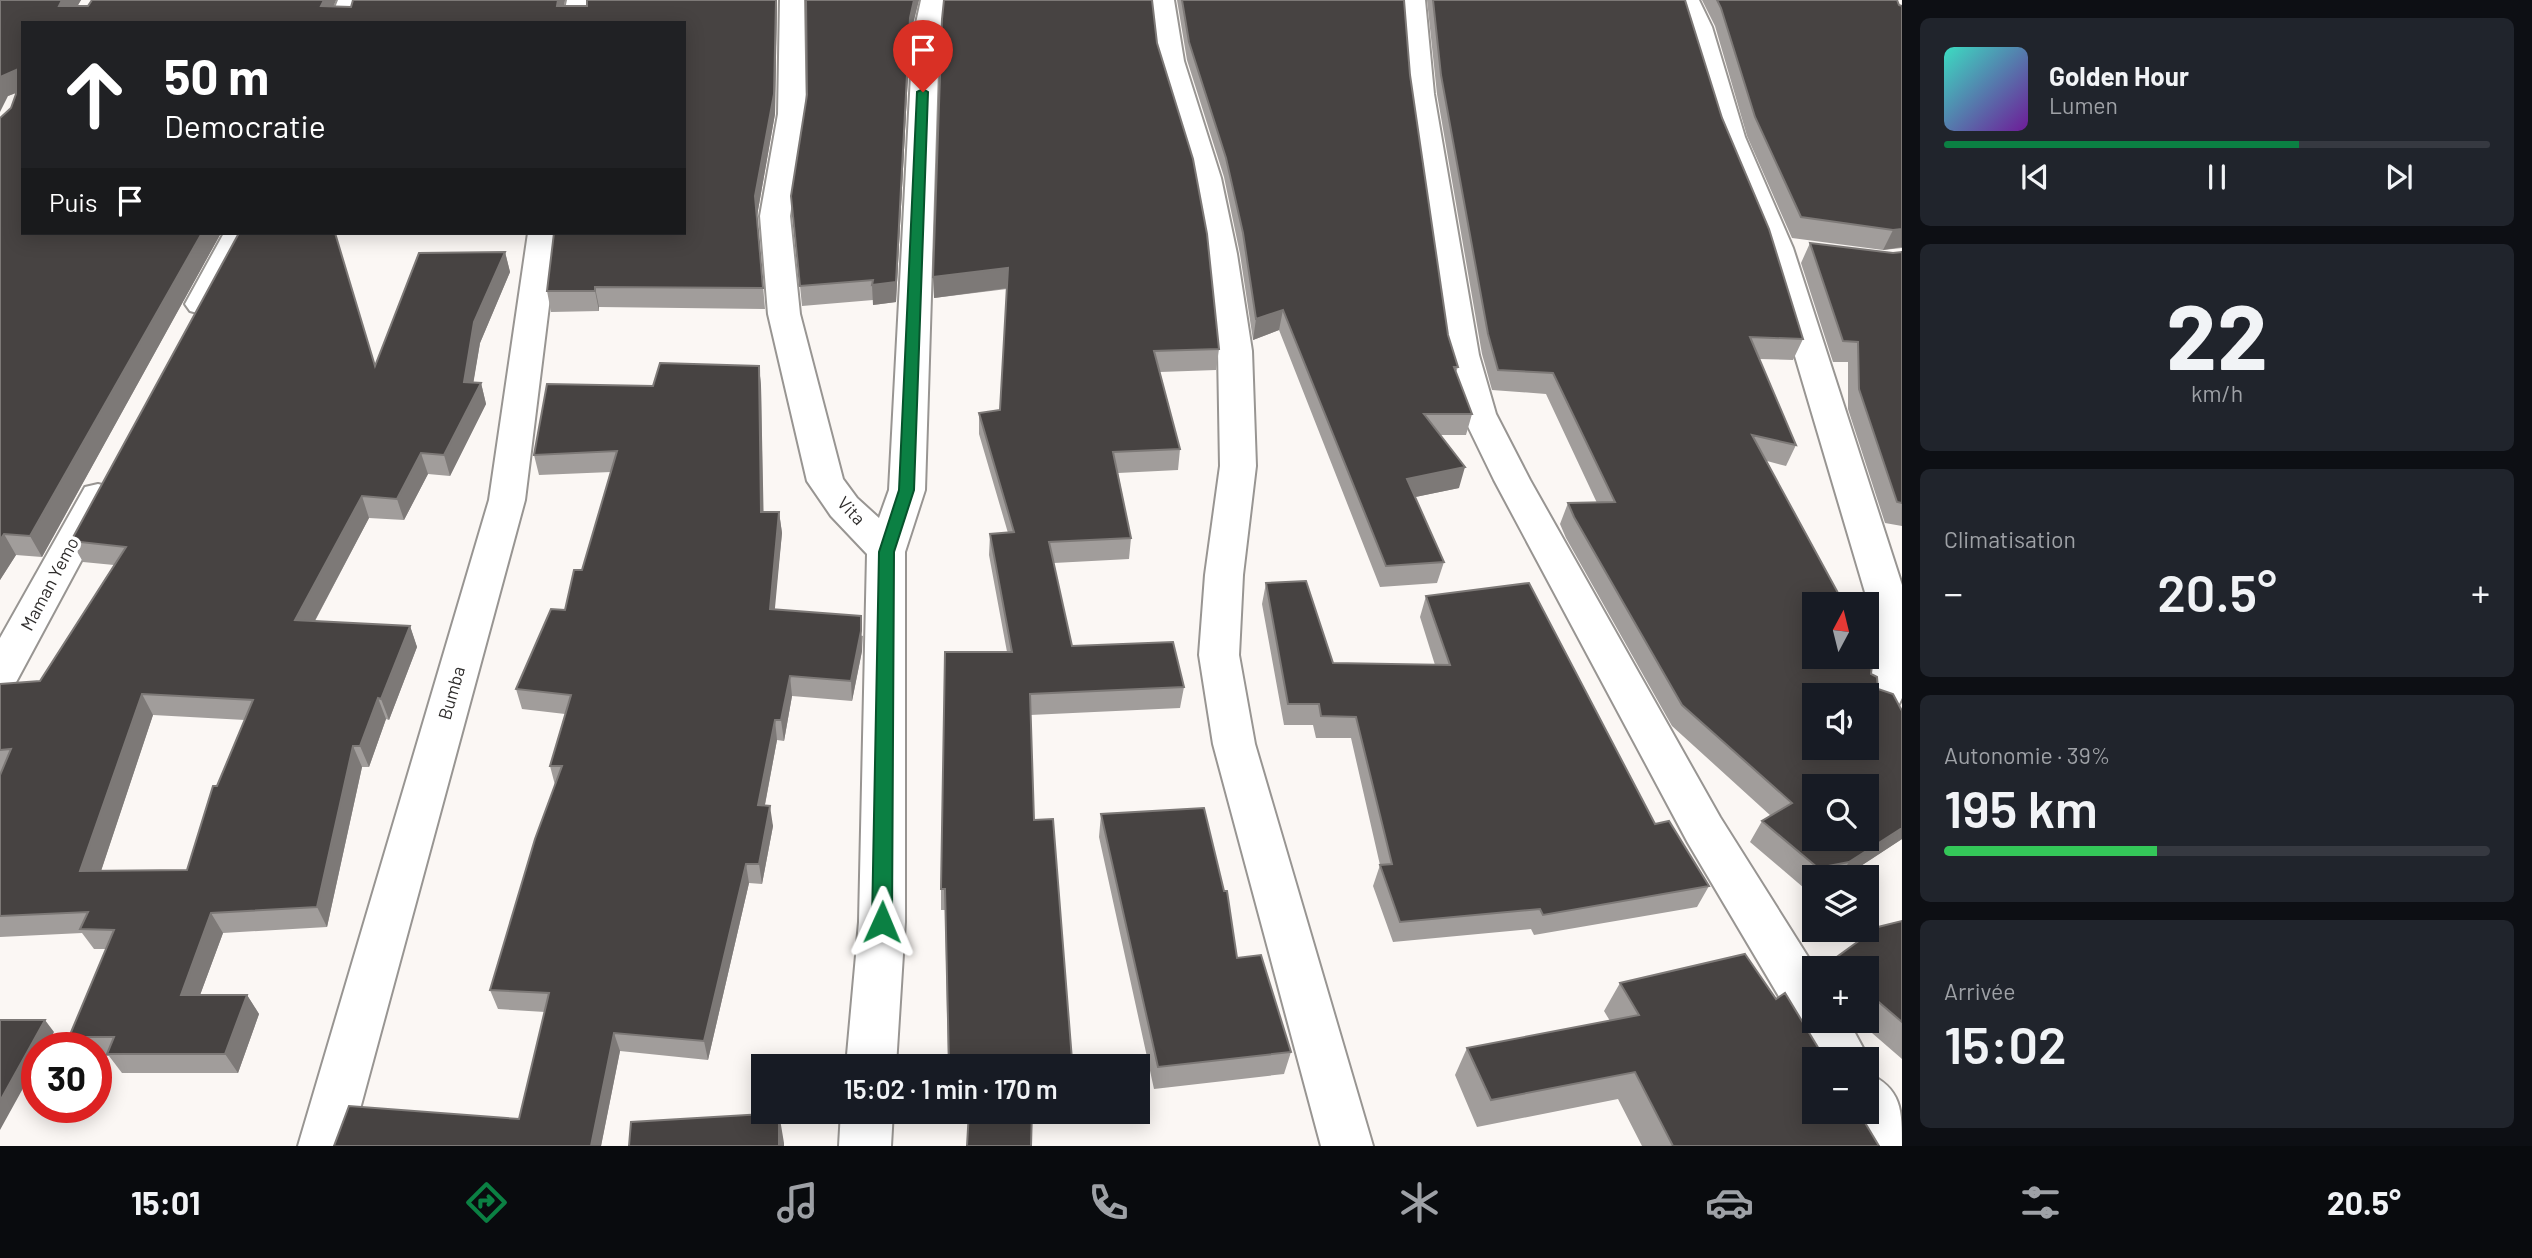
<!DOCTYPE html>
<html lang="fr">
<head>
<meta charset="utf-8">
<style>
  body { margin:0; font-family:Barlow,sans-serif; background:#20242c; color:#f1f3f6; height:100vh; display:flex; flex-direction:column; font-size:26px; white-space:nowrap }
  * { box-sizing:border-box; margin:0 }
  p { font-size:23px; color:#9ea1a6 }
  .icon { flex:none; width:38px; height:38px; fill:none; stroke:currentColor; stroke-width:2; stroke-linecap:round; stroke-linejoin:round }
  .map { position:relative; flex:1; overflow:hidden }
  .details { display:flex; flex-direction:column; gap:18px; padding:18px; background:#0d0f14; width:630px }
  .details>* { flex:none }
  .hud { position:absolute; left:21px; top:21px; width:665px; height:214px; border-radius:0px; box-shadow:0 4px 18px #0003; background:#202124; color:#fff; overflow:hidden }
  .needle { width:46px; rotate:7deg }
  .controls { position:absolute; left:1802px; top:592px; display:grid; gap:14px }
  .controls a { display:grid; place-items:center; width:77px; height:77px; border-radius:0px; background:#171b24; box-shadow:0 4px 18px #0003; font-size:35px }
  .speed { position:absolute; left:21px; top:1032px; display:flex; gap:14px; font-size:35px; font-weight:700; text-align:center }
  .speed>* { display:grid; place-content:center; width:91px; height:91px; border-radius:50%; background:#171b24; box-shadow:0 4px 18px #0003; line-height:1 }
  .speed .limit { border:10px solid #d22; background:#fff; color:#111 }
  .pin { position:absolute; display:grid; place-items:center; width:60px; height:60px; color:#fff; margin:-72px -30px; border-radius:50% 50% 50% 0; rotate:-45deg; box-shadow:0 0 7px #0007 }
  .pin .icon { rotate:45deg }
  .me { position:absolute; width:77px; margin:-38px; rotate:1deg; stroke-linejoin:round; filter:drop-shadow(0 0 5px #0008) }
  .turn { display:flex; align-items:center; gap:24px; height:147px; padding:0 28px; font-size:32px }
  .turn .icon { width:91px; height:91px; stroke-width:2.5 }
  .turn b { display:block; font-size:49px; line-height:60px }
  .then { display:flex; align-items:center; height:66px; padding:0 28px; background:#0003; gap:14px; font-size:26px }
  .big { font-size:52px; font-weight:600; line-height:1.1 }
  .details .widget { flex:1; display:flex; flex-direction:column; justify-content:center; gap:10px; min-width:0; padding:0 24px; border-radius:10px; background:#20242c }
  .details .dial { align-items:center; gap:0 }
  .dial b { font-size:91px; line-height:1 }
  .song { display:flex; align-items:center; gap:21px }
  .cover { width:84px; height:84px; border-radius:10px; background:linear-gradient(135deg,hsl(170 70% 55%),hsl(280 70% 35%)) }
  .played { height:7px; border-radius:4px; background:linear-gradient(90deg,#0b8043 65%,#363941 65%) }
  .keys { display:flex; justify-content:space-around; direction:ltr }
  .heat { display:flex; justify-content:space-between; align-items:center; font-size:38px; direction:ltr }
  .charge { height:10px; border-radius:5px; background:linear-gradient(90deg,#34c759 39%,#363941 0) }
  .trip { position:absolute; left:751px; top:1054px; width:399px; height:70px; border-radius:0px; background:#171b24; box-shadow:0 4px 18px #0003; font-weight:600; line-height:70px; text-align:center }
  .menu { display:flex; height:112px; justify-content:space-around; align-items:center; background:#090b0e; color:#9ea1a6 }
  .menu .icon { width:49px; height:49px }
  .menu .on { color:#0b8043 }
  .menu b { font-size:32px; color:#f1f3f6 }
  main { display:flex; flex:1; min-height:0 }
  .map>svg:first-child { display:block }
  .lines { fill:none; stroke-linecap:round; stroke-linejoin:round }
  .minor-casing { stroke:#989592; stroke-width:4 }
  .minor { fill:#fff; fill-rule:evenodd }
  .wall { fill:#a19d9b; fill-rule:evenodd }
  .shaded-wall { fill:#7d7977 }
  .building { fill:#474342; stroke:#7d7977; stroke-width:2; fill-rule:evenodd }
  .route { fill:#0b8043; stroke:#07532c; stroke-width:2 }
  .labels { text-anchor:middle; stroke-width:7; stroke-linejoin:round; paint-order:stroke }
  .street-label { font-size:18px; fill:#2f2d2c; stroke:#fff }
</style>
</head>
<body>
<main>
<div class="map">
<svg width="1902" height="1146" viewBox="0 0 1902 1146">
  <rect width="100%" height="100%" fill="#fbf7f4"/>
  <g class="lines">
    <defs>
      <path id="minor" d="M 338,0 L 362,0 L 355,23 L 329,23 Z
        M 567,0 L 591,0 L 588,23 L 562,23 Z
        M 780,0 L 804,0 L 806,114 L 790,216 L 800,314 L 843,479 L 857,498 L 879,518 L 889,490 L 913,37 L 921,0 L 945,0 L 939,37 L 925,490 L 905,552 L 905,922 L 896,1066 L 846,1066 L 859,922 L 867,554 L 831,516 L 807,481 L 768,314 L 760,216 L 778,114 Z
        M 1150,0 L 1174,0 L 1184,61 L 1221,178 L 1237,254 L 1252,351 L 1256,466 L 1243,575 L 1239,655 L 1255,744 L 1373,1146 L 1321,1146 L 1213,744 L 1199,655 L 1205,575 L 1220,466 L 1218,351 L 1207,254 L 1193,178 L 1158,61 Z
        M 1401,0 L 1425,0 L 1434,94 L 1479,355 L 1496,414 L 1530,480 L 1720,817 L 1815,968 L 1815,1020 L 1848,1020 L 1869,1059 L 1867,1063 L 1867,1059 L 1816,1059 L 1688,843 L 1494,480 L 1462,414 L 1445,355 L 1408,94 Z
        M 1675,0 L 1699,0 L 1712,27 L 1745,137 L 1793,248 L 1902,585 L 1902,698 L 1897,708 L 1882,713 L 1867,708 L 1867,695 L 1861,695 L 1864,656 L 1867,656 L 1867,599 L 1763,248 L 1717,137 L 1686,27 Z
        M 224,233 L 254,233 L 212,311 L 201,314 L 190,311 L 185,304 Z
        M 528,233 L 558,233 L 525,500 L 350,1146 L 298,1146 L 489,500 Z
        M 98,484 L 111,487 L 116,496 L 14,686 L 0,690 L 0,638 L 85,487 Z
        M 1867,1073 C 1902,1088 1902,1111 1902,1146 L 1868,1146 L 1849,1114 L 1848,1111 L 1867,1111 Z
        M 841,1111 L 893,1111 L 891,1146 L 839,1146 Z"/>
    </defs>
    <use href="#minor" class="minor-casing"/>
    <use href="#minor" class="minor"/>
  </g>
  <path class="wall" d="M 0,0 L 81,0 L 77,6 L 88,6 L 92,0 L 336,0 L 333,6 L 351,7 L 565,0 L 564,6 L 587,6 L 587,0 L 777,0 L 775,114 L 757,216 L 765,309 L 599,307 L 599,311 L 551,312 L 547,291 L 684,23 L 23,233 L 221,233 L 42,557 L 16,555 L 0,580 L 0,118 L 11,108 L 16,93 L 8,96 Z
    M 806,0 L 919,0 L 910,36 L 896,302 L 873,305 L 873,300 L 802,306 L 791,196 L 807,95 Z
    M 1177,0 L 1404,0 L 1410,75 L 1448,335 L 1458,367 L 1456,372 L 1472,414 L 1466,435 L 1440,435 L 1459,488 L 1415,497 L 1444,562 L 1437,583 L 1380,587 L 1279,330 L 1253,340 L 1240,254 L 1224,177 L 1187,60 Z
    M 1427,0 L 1685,0 L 1722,118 L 1803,339 L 1793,360 L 1759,359 L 1796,445 L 1786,466 L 1767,461 L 1878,689 L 1902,711 L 1902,839 L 1844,877 L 1815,877 L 1815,886 L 1804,888 L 1750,842 L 1762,821 L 1771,816 L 1672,726 L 1566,538 L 1560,524 L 1568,503 L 1597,503 L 1546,394 L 1492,390 L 1482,354 L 1437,94 Z
    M 1702,0 L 1897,0 L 1899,5 L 1902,6 L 1902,248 L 1883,250 L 1792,238 L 1747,136 L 1715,26 Z
    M 1157,43 L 1219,349 L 1216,370 L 1160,372 L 1180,449 L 1178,470 L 1118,473 L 1131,538 L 1129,559 L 1054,563 L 1072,646 L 1184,687 L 1180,708 L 1030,715 L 1034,820 L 1072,1060 L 1072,1066 L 948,1066 L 945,910 L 941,910 L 941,889 L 1007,652 L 989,555 L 990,534 L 1008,533 L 979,434 L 979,413 L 1000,410 L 1007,289 L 934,298 Z
    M 1810,243 L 1893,253 L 1902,252 L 1902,526 L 1885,523 L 1848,409 L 1848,362 L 1833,362 L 1801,263 Z
    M 505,252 L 510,272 L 480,343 L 473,383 L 481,383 L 486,404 L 450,476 L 428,474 L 404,520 L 369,518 L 315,621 L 410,626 L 417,647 L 389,720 L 386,719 L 369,767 L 362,767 L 327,927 L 223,933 L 200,995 L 247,995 L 259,1014 L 238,1073 L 122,1073 L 109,1056 L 96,1056 L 96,1048 L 78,1048 L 69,1037 L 106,949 L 94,949 L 82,933 L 0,937 L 0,775 L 1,772 L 0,772 L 0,684 L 40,681 L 114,565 L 83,562 L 71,541 L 375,366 ZM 153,715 L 245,720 L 217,786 L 187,870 L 101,871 Z
    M 759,366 L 761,386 L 763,512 L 779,512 L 782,533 L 774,609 L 863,636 L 862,651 L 852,701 L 792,696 L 784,741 L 777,740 L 765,805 L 773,826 L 762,884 L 749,883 L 708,1060 L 620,1051 L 601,1146 L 334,1146 L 519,1119 L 545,1012 L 498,1009 L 490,990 L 555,785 L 550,766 L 565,714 L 522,709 L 516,689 L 565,610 L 582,570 L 611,472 L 539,475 L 534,455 L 653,386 Z
    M 1266,583 L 1333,663 L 1435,665 L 1420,617 L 1426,596 L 1655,824 L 1709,886 L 1697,907 L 1534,935 L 1531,929 L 1393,942 L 1373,886 L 1380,865 L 1351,738 L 1316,738 L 1313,725 L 1284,725 L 1262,604 Z
    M 1101,814 L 1237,958 L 1291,1052 L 1284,1074 L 1154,1089 L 1099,837 Z
    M 1902,921 L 1902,1059 L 1857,1020 L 1867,1020 L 1867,968 L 1828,968 L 1834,959 Z
    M 1620,983 L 1776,999 L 1879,1146 L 1642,1146 L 1618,1099 L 1477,1127 L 1455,1075 L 1467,1048 L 1610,1021 L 1604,1011 Z"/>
  <path class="shaded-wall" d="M 62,0 L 81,0 L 68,23 L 59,6 Z
    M 324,0 L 336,0 L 327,23 L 321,6 Z
    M 558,0 L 565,0 L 560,23 L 557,6 Z
    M 776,0 L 777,0 L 775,114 L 757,216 L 765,309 L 755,196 Z
    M 914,0 L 919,0 L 910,36 L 896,302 L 873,305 L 872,285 L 910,18 Z
    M 16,70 L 23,90 L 8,96 L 0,112 L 0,77 Z
    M 1902,229 L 1902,247 L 1883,250 L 1893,230 Z
    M 202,233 L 221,233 L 42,557 L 30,536 Z
    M 505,252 L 510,272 L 480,343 L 470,403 L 464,382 L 474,322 Z
    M 1008,268 L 1008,288 L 934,298 L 933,277 Z
    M 595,287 L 599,307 L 599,311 L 595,291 Z
    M 1283,310 L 1279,330 L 1253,340 L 1256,319 Z
    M 759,366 L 761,386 L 764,533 L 761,512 Z
    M 481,383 L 486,404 L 450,476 L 444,455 Z
    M 421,453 L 428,474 L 404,520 L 397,499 Z
    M 1465,467 L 1459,488 L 1401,500 L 1407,479 Z
    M 362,496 L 369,518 L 304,641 L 295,620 Z
    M 779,512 L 782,533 L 773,629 L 770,609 Z
    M 4,534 L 16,555 L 0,580 L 0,540 Z
    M 861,616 L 862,651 L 852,701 L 851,681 Z
    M 410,626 L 417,647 L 389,720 L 381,699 Z
    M 790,676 L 792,696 L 784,741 L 781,720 Z
    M 142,694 L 153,715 L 94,892 L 80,871 Z
    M 378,698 L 386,719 L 369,767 L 360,746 Z
    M 775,720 L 777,740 L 761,825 L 758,805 Z
    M 353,746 L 362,767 L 327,927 L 317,907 Z
    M 770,806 L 773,826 L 762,884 L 759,864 Z
    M 1902,828 L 1902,839 L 1844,877 L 1839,877 L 1849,862 Z
    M 746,864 L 749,883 L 708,1060 L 704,1041 Z
    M 211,913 L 223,933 L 193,1014 L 181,995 Z
    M 247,995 L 259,1014 L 238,1073 L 225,1054 Z
    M 45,1020 L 54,1032 L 45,1048 L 37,1048 L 37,1063 L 0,1130 L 0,1101 Z
    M 614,1033 L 620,1051 L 601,1146 L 591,1146 Z
    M 779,1113 L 784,1143 L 784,1146 L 779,1146 Z"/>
  <path class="building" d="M 0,0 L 62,0 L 59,6 L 88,6 L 92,0 L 324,0 L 321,6 L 351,7 L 353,0 L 558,0 L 557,6 L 587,6 L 587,0 L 776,0 L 774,94 L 755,196 L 763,288 L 595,287 L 595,291 L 547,291 L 554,233 L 684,233 L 684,23 L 23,23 L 23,233 L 202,233 L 30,536 L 4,534 L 0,540 L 0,118 L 11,108 L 16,94 L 16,70 L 0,77 Z
    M 806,0 L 914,0 L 910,18 L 896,282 L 872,285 L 873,280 L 800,286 L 791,196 L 807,95 Z
    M 944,0 L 1152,0 L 1157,43 L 1193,159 L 1207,234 L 1219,349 L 1154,351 L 1180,449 L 1113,452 L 1131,538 L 1049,542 L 1072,646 L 1173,642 L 1184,687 L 1030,694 L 1034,820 L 1053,819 L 1072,1060 L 1033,1061 L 1033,1066 L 971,1066 L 971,1062 L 949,1063 L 945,889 L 941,889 L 945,652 L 1012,652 L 990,534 L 1014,532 L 979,413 L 1000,410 L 1008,268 L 933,277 L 942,19 Z
    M 1182,0 L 1404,0 L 1410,75 L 1448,335 L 1458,367 L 1454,367 L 1472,414 L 1424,414 L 1465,467 L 1407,479 L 1444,562 L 1386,566 L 1283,310 L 1256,319 L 1243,233 L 1226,158 L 1189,42 Z
    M 1433,0 L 1685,0 L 1722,118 L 1769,229 L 1803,339 L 1750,337 L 1796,445 L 1752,435 L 1844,604 L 1815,604 L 1815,656 L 1867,656 L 1867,647 L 1873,656 L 1871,674 L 1877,677 L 1878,689 L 1893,694 L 1902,711 L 1902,828 L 1849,862 L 1818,868 L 1762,821 L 1792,803 L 1682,705 L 1574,517 L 1568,503 L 1615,502 L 1553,373 L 1498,370 L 1488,334 L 1441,75 ZM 1815,695 L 1867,695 L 1867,747 L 1815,747 ZM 1815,786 L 1867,786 L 1867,838 L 1815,838 Z
    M 1717,0 L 1897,0 L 1899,5 L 1902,6 L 1902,229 L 1893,230 L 1801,217 L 1755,117 L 1721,8 Z
    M 239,233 L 335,233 L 375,366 L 419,253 L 505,252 L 474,322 L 464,382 L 481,383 L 444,455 L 421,453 L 397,499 L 362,496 L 295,620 L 410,626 L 381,699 L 378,698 L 360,746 L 353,746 L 317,907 L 211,913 L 181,995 L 247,995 L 225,1054 L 107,1054 L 114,1037 L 69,1037 L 114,930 L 80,929 L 88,912 L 0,916 L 0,775 L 11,749 L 0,750 L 0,684 L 40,681 L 126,547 L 71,541 ZM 142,694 L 253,700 L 217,786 L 213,786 L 187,870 L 80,871 Z
    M 1810,243 L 1893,253 L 1902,252 L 1902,503 L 1897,502 L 1859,389 L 1858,342 L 1843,341 Z
    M 660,363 L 759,366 L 761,512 L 779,512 L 770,609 L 861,616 L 861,631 L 851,681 L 790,676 L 781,720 L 775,720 L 758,805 L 770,806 L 759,864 L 746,864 L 704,1041 L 614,1033 L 591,1146 L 334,1146 L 349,1106 L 519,1119 L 549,993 L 490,990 L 535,839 L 562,766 L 550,766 L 571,695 L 516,689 L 551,609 L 565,610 L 574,570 L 582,570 L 617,451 L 534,455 L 547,384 L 653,386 Z
    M 1306,581 L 1333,663 L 1450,665 L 1426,596 L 1529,583 L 1655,824 L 1669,821 L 1709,886 L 1543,915 L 1540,909 L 1400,922 L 1380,865 L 1392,864 L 1356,717 L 1321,716 L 1319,704 L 1288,704 L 1266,583 Z
    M 1204,808 L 1224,891 L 1227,891 L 1237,958 L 1261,955 L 1291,1052 L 1158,1067 L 1101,814 Z
    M 1902,921 L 1902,1022 L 1867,992 L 1867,968 L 1838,968 L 1834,964 L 1834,959 L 1878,927 Z
    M 1745,954 L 1776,999 L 1785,993 L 1825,1059 L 1815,1059 L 1815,1111 L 1858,1111 L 1879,1146 L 1673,1146 L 1635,1072 L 1491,1100 L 1467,1048 L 1639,1015 L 1620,983 Z
    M 0,1020 L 45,1020 L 0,1101 Z
    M 969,1111 L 1032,1111 L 1031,1146 L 967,1146 Z
    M 779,1113 L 779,1146 L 629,1146 L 631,1122 Z"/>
  <path class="route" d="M 923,89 L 928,92 L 914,490 L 894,552 L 892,922 L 889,928 L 882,930 L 875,928 L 872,922 L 879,552 L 899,490 L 917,92 Z"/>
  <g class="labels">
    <g class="street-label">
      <text transform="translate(851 511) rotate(46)" y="6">Vita</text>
      <text transform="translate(50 584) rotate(-62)" y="6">Maman Yemo</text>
      <text transform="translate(452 693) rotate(-74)" y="6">Bumba</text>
    </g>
  </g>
</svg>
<div class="controls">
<a><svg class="needle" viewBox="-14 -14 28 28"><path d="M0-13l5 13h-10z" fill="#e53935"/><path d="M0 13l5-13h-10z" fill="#9ea1a6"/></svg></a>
<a><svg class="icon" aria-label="sound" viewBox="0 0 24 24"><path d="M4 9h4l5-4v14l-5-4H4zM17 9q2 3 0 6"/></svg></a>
<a><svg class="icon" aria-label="search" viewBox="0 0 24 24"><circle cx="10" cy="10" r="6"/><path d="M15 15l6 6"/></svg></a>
<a><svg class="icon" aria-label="layers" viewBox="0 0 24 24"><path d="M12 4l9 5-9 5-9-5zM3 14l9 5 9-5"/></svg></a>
<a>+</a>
<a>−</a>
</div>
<div class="speed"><div class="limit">30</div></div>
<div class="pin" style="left:923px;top:92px;background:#d93025"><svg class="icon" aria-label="arrive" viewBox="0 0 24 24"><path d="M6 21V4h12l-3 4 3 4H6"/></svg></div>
<svg class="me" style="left:882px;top:922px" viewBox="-20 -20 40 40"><path d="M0-17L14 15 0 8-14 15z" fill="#0b8043" stroke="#fff" stroke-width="4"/></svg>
<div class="trip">15:02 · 1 min · 170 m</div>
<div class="hud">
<div class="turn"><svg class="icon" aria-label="ahead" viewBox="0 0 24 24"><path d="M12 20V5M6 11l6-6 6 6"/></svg><div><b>50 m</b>Democratie</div></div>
<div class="then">Puis<svg class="icon" aria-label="arrive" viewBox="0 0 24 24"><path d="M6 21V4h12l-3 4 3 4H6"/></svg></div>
</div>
</div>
<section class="details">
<div class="widget">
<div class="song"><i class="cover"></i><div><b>Golden Hour</b><p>Lumen</p></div></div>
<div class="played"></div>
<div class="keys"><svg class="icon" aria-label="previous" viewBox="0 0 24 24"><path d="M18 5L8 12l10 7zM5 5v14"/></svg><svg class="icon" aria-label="pause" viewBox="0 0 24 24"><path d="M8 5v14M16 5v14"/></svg><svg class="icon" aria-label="next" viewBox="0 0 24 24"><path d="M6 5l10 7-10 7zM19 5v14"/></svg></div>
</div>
<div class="widget dial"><b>22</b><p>km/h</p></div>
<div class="widget"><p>Climatisation</p>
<div class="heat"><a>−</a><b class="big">20.5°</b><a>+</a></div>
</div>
<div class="widget"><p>Autonomie · 39%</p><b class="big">195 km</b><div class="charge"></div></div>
<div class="widget"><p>Arrivée</p><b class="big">15:02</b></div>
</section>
</main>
<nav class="menu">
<b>15:01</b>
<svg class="icon on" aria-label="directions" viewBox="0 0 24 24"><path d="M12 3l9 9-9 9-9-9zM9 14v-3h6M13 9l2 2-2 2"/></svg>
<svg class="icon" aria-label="music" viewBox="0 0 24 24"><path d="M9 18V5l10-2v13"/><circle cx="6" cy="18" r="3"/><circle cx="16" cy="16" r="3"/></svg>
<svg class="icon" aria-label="phone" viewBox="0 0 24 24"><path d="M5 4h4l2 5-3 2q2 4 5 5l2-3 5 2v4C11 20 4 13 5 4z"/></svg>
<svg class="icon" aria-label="climate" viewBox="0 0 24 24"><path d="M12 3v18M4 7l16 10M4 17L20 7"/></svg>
<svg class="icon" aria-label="car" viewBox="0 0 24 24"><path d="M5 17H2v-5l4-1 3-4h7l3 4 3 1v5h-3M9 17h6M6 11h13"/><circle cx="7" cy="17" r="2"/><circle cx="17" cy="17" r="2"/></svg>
<svg class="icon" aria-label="filters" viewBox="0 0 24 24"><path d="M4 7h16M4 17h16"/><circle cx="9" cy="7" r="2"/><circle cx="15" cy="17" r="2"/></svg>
<b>20.5°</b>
</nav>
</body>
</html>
